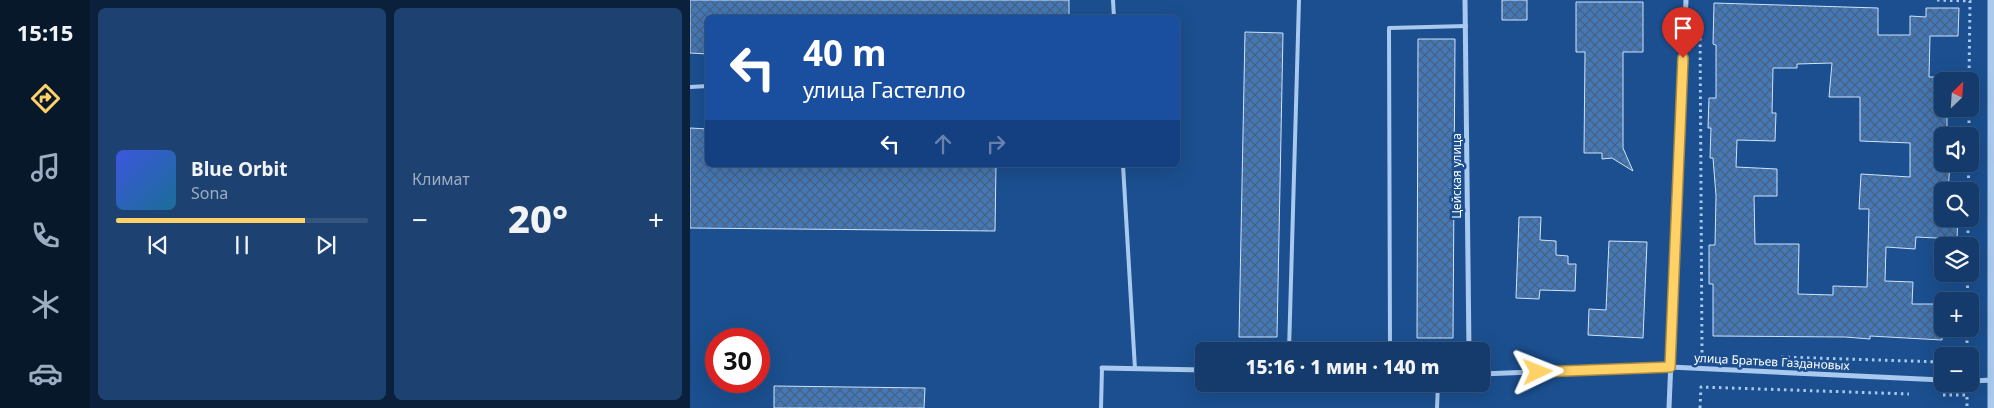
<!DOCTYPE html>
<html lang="ru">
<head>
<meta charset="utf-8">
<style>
  body { margin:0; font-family:"Noto Sans",sans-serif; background:#1d4271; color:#f1f3f6; height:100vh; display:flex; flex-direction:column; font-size:19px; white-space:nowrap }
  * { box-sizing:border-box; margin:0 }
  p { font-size:16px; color:#9dadc1 }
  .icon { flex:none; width:28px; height:28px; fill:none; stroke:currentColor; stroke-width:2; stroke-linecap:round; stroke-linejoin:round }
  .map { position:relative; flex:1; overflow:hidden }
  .drawer { display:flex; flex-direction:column; gap:8px; padding:8px; background:#0b203b; width:600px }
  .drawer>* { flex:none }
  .hud { position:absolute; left:15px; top:15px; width:475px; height:152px; border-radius:8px; box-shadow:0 5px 20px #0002,0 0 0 1px #33557e; background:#1a4fa0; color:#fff; overflow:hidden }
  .needle { width:32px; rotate:25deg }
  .fabs { position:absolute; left:1244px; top:72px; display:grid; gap:10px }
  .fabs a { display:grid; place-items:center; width:45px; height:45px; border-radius:8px; background:#143b6b; box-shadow:0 5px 20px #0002,0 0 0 1px #33557e; font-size:25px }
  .speed { position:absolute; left:15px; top:328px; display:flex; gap:10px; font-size:25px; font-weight:700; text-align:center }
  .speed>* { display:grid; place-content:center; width:65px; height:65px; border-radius:50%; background:#143b6b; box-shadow:0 5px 20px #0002,0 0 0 1px #33557e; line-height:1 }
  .speed .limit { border:8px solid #d22; background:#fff; color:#111 }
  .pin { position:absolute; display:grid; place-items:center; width:42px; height:42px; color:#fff; margin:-51px -21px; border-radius:50% 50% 50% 0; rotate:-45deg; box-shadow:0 0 5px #0007 }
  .pin .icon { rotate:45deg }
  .me { position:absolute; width:55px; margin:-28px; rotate:88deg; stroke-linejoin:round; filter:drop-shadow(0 0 4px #0008) }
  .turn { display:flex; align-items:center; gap:18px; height:105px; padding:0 15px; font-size:22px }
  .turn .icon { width:65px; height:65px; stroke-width:2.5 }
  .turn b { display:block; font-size:35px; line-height:42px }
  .lanes { display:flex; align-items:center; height:48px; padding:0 15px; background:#0003; justify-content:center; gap:25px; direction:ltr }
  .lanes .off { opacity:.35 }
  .big { font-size:38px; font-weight:800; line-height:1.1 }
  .drawer .widget { flex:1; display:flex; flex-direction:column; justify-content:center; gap:8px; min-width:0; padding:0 18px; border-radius:8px; background:#1d4271 }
  .song { display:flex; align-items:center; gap:15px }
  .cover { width:60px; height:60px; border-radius:8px; background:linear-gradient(135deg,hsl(230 70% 55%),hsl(200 70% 35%)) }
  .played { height:5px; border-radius:2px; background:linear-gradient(90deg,#ffd166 75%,#33557e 75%) }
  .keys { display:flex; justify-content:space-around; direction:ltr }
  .heat { display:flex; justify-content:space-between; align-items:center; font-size:28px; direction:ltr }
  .drawer .tiles { flex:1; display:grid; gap:8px; grid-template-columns:repeat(2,1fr) }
  .trip { position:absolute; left:505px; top:342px; width:295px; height:50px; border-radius:8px; background:#143b6b; box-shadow:0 5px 20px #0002,0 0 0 1px #33557e; font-weight:800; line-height:50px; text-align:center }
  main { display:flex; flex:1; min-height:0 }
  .tab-bar { display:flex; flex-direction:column; width:90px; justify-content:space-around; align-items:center; background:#08182b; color:#9dadc1 }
  .tab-bar .icon { width:35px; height:35px }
  .tab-bar .selected { color:#ffd166 }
  .tab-bar b { font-size:22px; color:#f1f3f6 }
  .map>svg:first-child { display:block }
  .building { fill:url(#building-cross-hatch); stroke:#cfe3fa; fill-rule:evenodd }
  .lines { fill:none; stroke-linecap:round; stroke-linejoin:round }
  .path { stroke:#a9c9ee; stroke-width:3; stroke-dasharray:2.5 4; stroke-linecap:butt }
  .service { stroke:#a9c9ee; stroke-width:4 }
  .minor { stroke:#a9c9ee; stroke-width:5 }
  .tertiary { stroke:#a9c9ee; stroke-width:9 }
  .route-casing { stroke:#a68842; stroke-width:12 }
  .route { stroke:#ffd166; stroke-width:9 }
  .labels { text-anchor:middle; stroke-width:5; stroke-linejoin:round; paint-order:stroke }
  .street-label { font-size:12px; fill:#fff; stroke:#1b4f8f }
</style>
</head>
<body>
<main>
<nav class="tab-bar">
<b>15:15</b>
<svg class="icon selected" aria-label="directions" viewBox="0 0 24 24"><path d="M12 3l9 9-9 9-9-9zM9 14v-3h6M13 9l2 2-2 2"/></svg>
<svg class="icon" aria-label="music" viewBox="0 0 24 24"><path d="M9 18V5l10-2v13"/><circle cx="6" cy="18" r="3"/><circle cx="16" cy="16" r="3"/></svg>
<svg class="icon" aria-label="phone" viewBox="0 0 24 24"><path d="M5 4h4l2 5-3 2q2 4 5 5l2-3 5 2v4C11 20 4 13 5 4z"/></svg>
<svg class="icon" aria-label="climate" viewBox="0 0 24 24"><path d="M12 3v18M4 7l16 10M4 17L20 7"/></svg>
<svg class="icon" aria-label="car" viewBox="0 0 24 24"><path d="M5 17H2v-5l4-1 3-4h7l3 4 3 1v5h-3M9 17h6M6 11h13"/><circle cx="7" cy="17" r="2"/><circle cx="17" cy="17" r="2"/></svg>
</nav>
<section class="drawer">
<div class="tiles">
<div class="widget">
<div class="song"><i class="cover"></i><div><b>Blue Orbit</b><p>Sona</p></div></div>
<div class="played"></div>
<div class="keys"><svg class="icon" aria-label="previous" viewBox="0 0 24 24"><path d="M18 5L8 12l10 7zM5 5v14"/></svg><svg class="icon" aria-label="pause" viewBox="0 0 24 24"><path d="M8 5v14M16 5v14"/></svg><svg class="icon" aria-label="next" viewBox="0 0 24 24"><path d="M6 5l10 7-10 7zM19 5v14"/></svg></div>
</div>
<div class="widget"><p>Климат</p>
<div class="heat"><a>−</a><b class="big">20°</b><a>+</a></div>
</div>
</div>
</section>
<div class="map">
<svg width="1304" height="408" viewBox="0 0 1304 408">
  <defs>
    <pattern id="building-cross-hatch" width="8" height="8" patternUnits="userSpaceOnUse" patternTransform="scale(1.25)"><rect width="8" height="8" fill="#4478b7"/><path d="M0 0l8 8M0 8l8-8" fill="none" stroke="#486282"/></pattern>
  </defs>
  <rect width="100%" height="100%" fill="#1b4f8f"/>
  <path class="building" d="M 0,0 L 379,0 L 379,18 L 18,18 L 18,54 L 0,53 Z
    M 812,0 L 837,0 L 837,20 L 812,20 Z
    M 886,2 L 953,2 L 953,52 L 933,52 L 933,148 L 943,171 L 922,158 L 912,159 L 912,153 L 894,153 L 895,52 L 886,52 Z
    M 1024,3 L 1188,8 L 1188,35 L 1220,35 L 1220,16 L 1236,17 L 1236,8 L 1269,8 L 1268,36 L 1240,36 L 1239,77 L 1257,77 L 1257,81 L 1252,81 L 1252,109 L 1257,109 L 1257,136 L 1252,136 L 1252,164 L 1260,164 L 1258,191 L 1252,191 L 1252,219 L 1268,219 L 1267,239 L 1226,237 L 1225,249 L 1196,247 L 1195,281 L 1223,282 L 1222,304 L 1252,304 L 1252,340 L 1180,336 L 1180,339 L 1155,337 L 1023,336 L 1023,284 L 1019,284 L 1019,245 L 1025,245 L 1026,196 L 1023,158 L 1020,158 L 1021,128 L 1018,128 L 1019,98 L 1026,98 L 1026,45 L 1023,44 ZM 1142,63 L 1139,97 L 1170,97 L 1170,141 L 1220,143 L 1220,177 L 1171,174 L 1169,209 L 1179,209 L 1177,287 L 1143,286 L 1143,295 L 1108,294 L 1109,244 L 1065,244 L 1064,196 L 1087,196 L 1087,169 L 1046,167 L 1047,140 L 1085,141 L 1086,113 L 1082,113 L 1083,68 L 1107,68 L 1107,64 Z
    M 555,32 L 593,33 L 587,337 L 549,337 Z
    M 728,39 L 765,39 L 763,338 L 727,338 Z
    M 0,128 L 18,129 L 18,165 L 306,165 L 305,231 L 0,228 Z
    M 829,217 L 851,217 L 850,240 L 866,241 L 866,255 L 878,256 L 878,264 L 886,264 L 885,291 L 850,290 L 849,299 L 826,298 Z
    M 919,241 L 957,242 L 953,338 L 898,335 L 899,309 L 916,310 Z
    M 84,386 L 235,388 L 234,408 L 84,408 Z"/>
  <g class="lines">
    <path class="path" d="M 1247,0 L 1280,1 L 1279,81
      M 1010,25 L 1012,355
      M 1279,136 L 1279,109
      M 1278,191 L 1279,164
      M 1278,246 L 1278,219
      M 1277,301 L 1278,274
      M 1277,356 L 1277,329
      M 1091,357 L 1252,362
      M 1253,395 L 1277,395 L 1277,408
      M 1010,408 L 1011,387 L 1219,394"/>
    <path class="service" d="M 423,0 L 424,18
      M 0,87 L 18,86
      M 433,165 L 445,369
      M 599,351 L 609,0
      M 700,351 L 699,28 L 776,26
      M 411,408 L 412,368
      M 747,408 L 748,384"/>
    <path class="minor" d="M 775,0 L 779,351
      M 412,368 L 514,370
      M 791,374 L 980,367 L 1252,380
      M 1280,381 L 1304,380
      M 979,408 L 996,0"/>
    <path class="tertiary" d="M 1302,0 L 1302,408"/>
  </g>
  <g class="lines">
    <defs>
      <path id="route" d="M 848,372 L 980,367 L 993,58"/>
    </defs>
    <use href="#route" class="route-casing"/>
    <use href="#route" class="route"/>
  </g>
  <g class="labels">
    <g class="street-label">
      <text transform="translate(767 176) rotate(-90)" y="4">Цейская улица</text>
      <text transform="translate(1082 362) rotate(3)" y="4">улица Братьев Газдановых</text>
    </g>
  </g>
</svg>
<div class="fabs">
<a><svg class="needle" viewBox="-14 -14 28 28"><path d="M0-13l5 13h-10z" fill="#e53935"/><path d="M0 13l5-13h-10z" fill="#9dadc1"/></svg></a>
<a><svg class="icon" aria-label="sound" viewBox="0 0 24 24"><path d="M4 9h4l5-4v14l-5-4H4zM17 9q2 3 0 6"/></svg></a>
<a><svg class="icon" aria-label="search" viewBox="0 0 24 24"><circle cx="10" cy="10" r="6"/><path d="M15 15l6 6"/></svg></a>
<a><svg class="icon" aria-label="layers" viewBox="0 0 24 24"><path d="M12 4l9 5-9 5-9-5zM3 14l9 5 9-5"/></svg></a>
<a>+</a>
<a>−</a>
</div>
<div class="speed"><div class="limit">30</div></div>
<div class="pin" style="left:993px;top:58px;background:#d93025"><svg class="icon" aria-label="arrive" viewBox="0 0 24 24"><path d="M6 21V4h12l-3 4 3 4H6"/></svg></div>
<svg class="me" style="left:848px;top:372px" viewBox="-20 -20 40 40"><path d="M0-17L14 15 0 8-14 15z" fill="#ffd166" stroke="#fff" stroke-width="4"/></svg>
<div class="trip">15:16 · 1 мин · 140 m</div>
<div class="hud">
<div class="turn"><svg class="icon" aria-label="left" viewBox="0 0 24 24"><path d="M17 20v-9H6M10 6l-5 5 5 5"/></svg><div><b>40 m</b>улица Гастелло</div></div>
<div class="lanes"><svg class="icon" aria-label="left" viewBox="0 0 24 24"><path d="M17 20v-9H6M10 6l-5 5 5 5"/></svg><svg class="icon off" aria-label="ahead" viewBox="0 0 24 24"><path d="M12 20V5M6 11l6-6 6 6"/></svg><svg class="icon off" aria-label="right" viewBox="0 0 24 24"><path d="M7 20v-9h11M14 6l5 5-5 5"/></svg></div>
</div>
</div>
</main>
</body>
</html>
